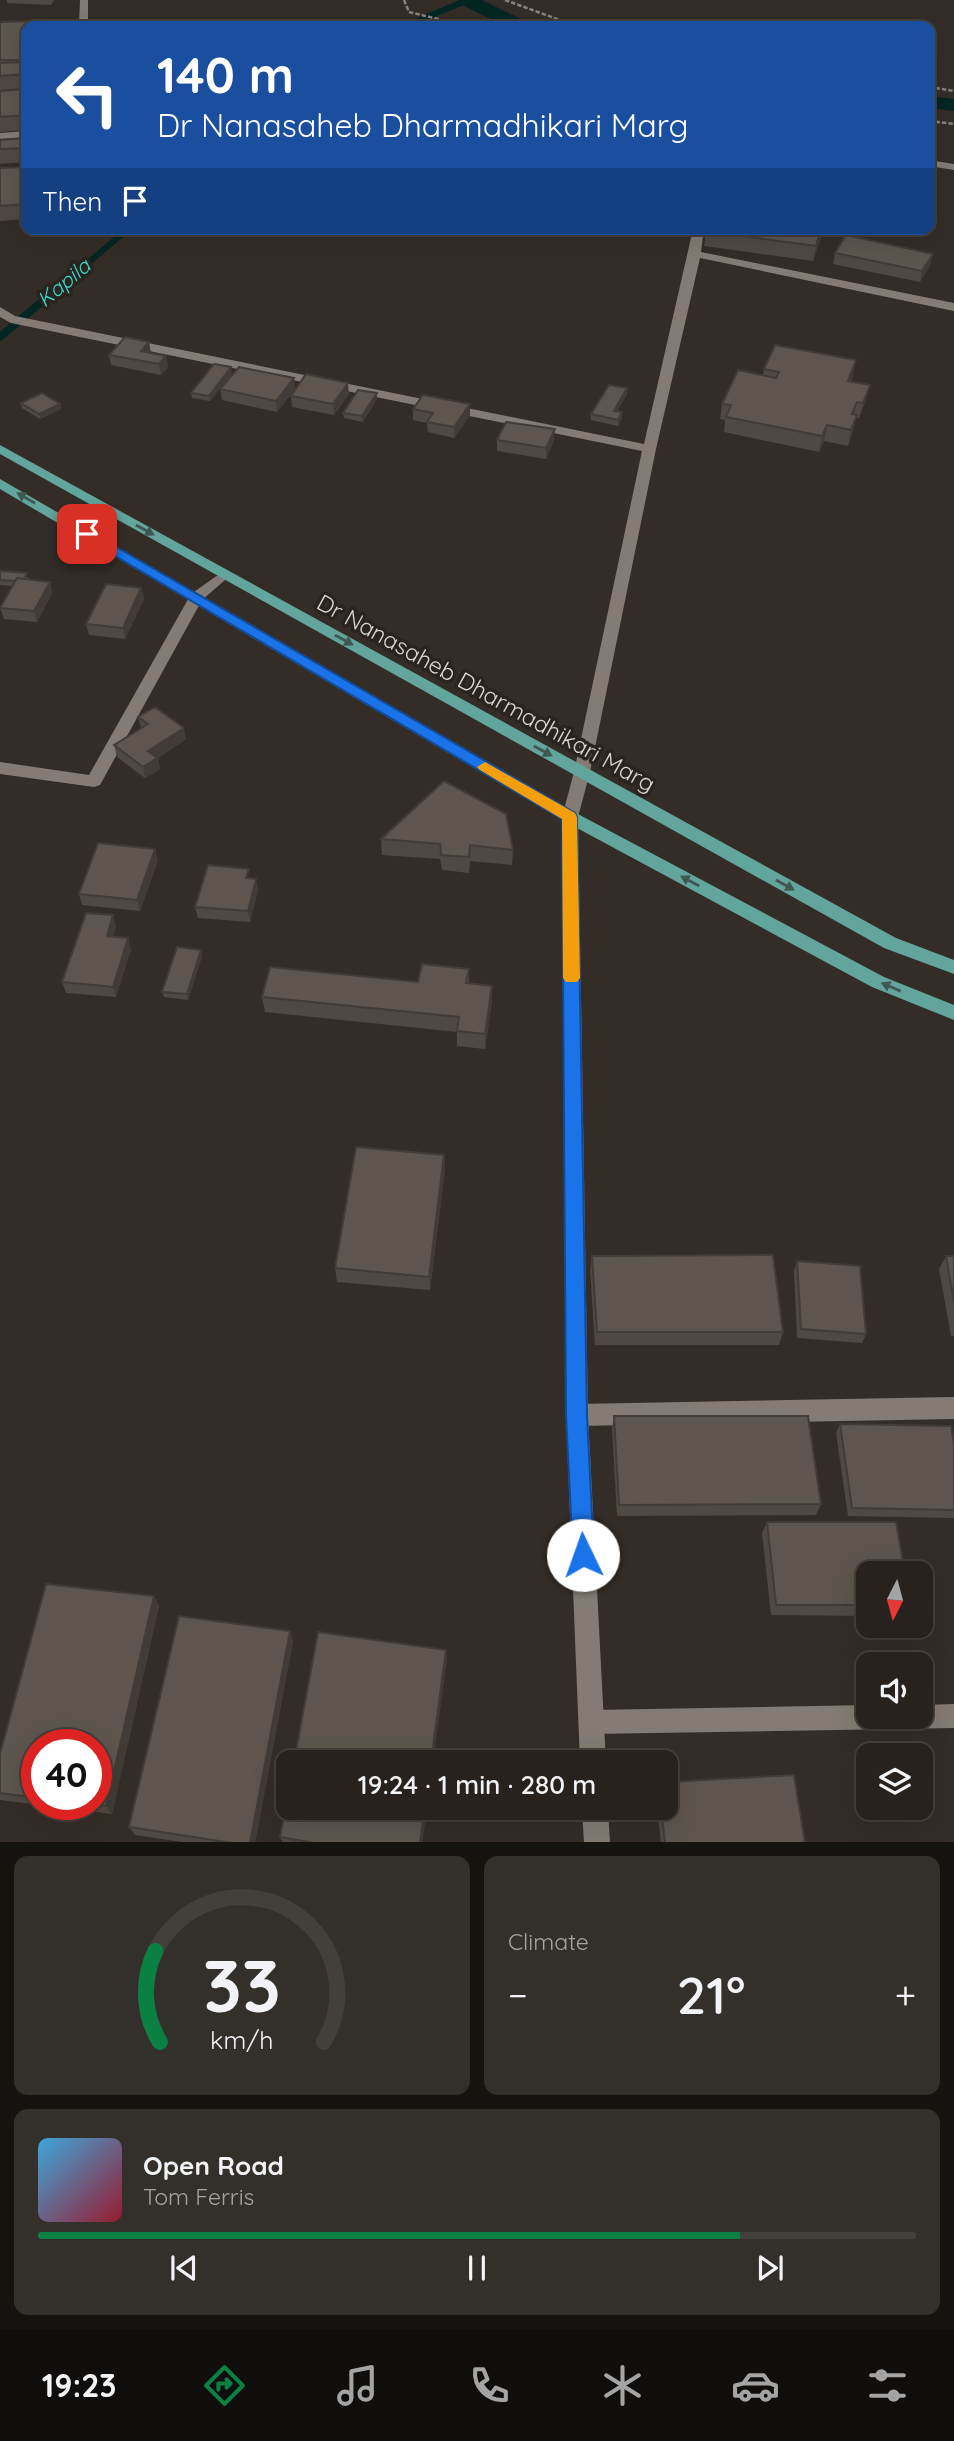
<!DOCTYPE html>
<html lang="en">
<head>
<meta charset="utf-8">
<style>
  body { margin:0; font-family:Quicksand,sans-serif; background:#332f2a; color:#f1f3f6; height:100vh; display:flex; flex-direction:column; font-size:26px; white-space:nowrap }
  * { box-sizing:border-box; margin:0 }
  p { font-size:23px; color:#a4a4a4 }
  .icon { flex:none; width:38px; height:38px; fill:none; stroke:currentColor; stroke-width:2; stroke-linecap:round; stroke-linejoin:round }
  .map { position:relative; height:1842px; overflow:hidden }
  .details { display:flex; flex-direction:column; gap:14px; padding:14px; background:#151310; flex:1 }
  .details>* { flex:none }
  .hud { position:absolute; left:21px; top:21px; width:914px; height:214px; border-radius:14px; box-shadow:0 7px 28px #0002,0 0 0 2px #433f3b; background:#1a4fa0; color:#fff; overflow:hidden }
  .needle { width:46px; rotate:186deg }
  .tools { position:absolute; left:856px; top:1561px; display:grid; gap:14px }
  .tools a { display:grid; place-items:center; width:77px; height:77px; border-radius:14px; background:#27221d; box-shadow:0 7px 28px #0002,0 0 0 2px #433f3b; font-size:35px }
  .speed { position:absolute; left:21px; top:1729px; display:flex; gap:14px; font-size:35px; font-weight:700; text-align:center }
  .speed>* { display:grid; place-content:center; width:91px; height:91px; border-radius:50%; background:#27221d; box-shadow:0 7px 28px #0002,0 0 0 2px #433f3b; line-height:1 }
  .speed .limit { border:10px solid #d22; background:#fff; color:#111 }
  .pin { position:absolute; display:grid; place-items:center; width:60px; height:60px; color:#fff; margin:-30px; border-radius:14px; box-shadow:0 4px 10px #0006 }
  .me { position:absolute; width:77px; margin:-38px; rotate:357deg; stroke-linejoin:round; filter:drop-shadow(0 0 5px #0008) }
  .turn { display:flex; align-items:center; gap:24px; height:147px; padding:0 21px; font-size:32px }
  .turn .icon { width:91px; height:91px; stroke-width:2.5 }
  .turn b { display:block; font-size:49px; line-height:60px }
  .then { display:flex; align-items:center; height:66px; padding:0 21px; background:#0003; gap:14px; font-size:26px }
  .big { font-size:52px; font-weight:600; line-height:1.1 }
  .details .card { flex:1; display:flex; flex-direction:column; justify-content:center; gap:10px; min-width:0; padding:0 24px; border-radius:14px; background:#332f2a }
  .details .dial { align-items:center; gap:0 }
  .dial svg { height:182px; overflow:visible; fill:none; stroke:#433f3b; stroke-width:7; stroke-linecap:round; text-anchor:middle }
  .dial text { fill:#f1f3f6; stroke:none }
  .song { display:flex; align-items:center; gap:21px }
  .cover { width:84px; height:84px; border-radius:10px; background:linear-gradient(135deg,hsl(200 70% 55%),hsl(350 70% 35%)) }
  .played { height:7px; border-radius:4px; background:linear-gradient(90deg,#0b8043 80%,#433f3b 80%) }
  .keys { display:flex; justify-content:space-around; direction:ltr }
  .heat { display:flex; justify-content:space-between; align-items:center; font-size:38px; direction:ltr }
  .details .tiles { flex:1; display:grid; gap:14px; grid-template-columns:1fr 1fr }
  .card:last-child { grid-column:span 2 }
  .trip { position:absolute; left:276px; top:1750px; width:402px; height:70px; border-radius:14px; background:#27221d; box-shadow:0 7px 28px #0002,0 0 0 2px #433f3b; font-weight:600; line-height:70px; text-align:center }
  .tabs { display:flex; height:112px; justify-content:space-around; align-items:center; background:#100e0c; color:#a4a4a4 }
  .tabs .icon { width:49px; height:49px }
  .tabs .current { color:#0b8043 }
  .tabs b { font-size:32px; color:#f1f3f6 }
  .map>svg:first-child { display:block }
  .lines { fill:none; stroke-linecap:round; stroke-linejoin:round }
  .stream-far1 { stroke:#032623; stroke-width:6 }
  .stream { stroke:#032623; stroke-width:8 }
  .canal { fill:#032623; fill-rule:evenodd }
  .path { stroke:#88827d; stroke-width:2.5; stroke-dasharray:4.5 2; stroke-linecap:butt }
  .minor { fill:#847c74; fill-rule:evenodd }
  .tertiary { fill:#847c74; fill-rule:evenodd }
  .primary { fill:#61a59d; fill-rule:evenodd }
  .wall { fill:#504943; fill-rule:evenodd }
  .shaded-wall { fill:#413c37 }
  .building { fill:#5d554e; stroke:#413c37; stroke-width:2 }
  .oneway { fill:#405851 }
  .route { fill:#1a73e8; stroke:#114b97; stroke-width:2 }
  .slow { fill:#f59e0b }
  .labels { text-anchor:middle; stroke-width:7; stroke-linejoin:round; paint-order:stroke }
  .far-water-label { font-size:21px; font-style:italic; fill:#3cdcd1; stroke:#2a241e }
  .street-label { font-size:23px; fill:#dbd6d2; stroke:#2a241e }
</style>
</head>
<body>
<div class="map">
<svg width="954" height="1843" viewBox="0 0 954 1843">
  <rect width="100%" height="100%" fill="#342d27"/>
  <g class="lines">
    <path class="stream-far1" d="M 405,26 L 468,0
      M 50,295 L 128,229"/>
    <path class="stream" d="M 0,337 L 52,293"/>
    <path class="canal" d="M 458,0 L 482,0 L 527,22 L 530,26 L 505,26 L 460,4 Z
      M 929,96 L 954,99 L 954,111 L 929,108 Z"/>
    <path class="path" d="M 404,0 L 409,12 L 438,19 L 452,26
      M 505,0 L 576,26
      M 929,87 L 954,91
      M 929,121 L 954,124"/>
    <path class="minor" d="M 80,0 L 88,0 L 88,26 L 79,26 Z
      M 26,131 L 26,137 L 0,139 L 0,133 Z
      M 929,160 L 954,164 L 954,170 L 929,166 Z
      M 693,229 L 704,229 L 701,252 L 954,303 L 954,311 L 700,258 L 656,449 L 590,772 L 582,778 L 574,772 L 642,451 L 11,323 L 0,317 L 0,307 L 15,316 L 644,444 Z
      M 225,570 L 232,574 L 202,600 L 100,785 L 94,787 L 0,774 L 0,762 L 89,775 L 191,594 Z
      M 954,1397 L 954,1419 L 577,1426 L 569,1423 L 566,1415 L 569,1407 L 577,1404 Z
      M 954,1704 L 954,1728 L 591,1734 L 582,1731 L 579,1722 L 582,1713 L 591,1710 L 868,1705 L 868,1717 L 920,1717 L 920,1705 Z"/>
    <path class="tertiary" d="M 582,766 L 590,772 L 578,817 L 588,1415 L 606,1762 L 580,1762 L 566,1415 L 562,817 L 574,772 Z
      M 582,1808 L 608,1808 L 610,1843 L 584,1843 Z"/>
    <path class="primary" d="M 0,445 L 896,938 L 954,960 L 954,974 L 884,948 L 0,454 Z
      M 0,479 L 576,813 L 884,977 L 954,1005 L 954,1020 L 872,987 L 564,821 L 0,489 Z"/>
  </g>
  <path class="wall" d="M 7,0 L 54,0 L 51,5 L 7,3 Z
    M 59,20 L 60,26 L 26,26 L 26,88 L 0,90 L 0,22 Z
    M 26,89 L 26,130 L 0,132 L 0,91 Z
    M 0,137 L 1,140 L 26,138 L 26,162 L 0,164 Z
    M 26,167 L 26,219 L 0,221 L 0,168 Z
    M 824,229 L 813,261 L 704,246 L 706,231 Z
    M 835,253 L 930,265 L 920,282 L 833,264 Z
    M 151,353 L 166,356 L 168,367 L 161,375 L 111,365 L 109,355 Z
    M 764,369 L 853,376 L 851,381 L 866,400 L 859,418 L 856,418 L 853,431 L 848,446 L 824,441 L 819,452 L 724,432 L 725,420 L 720,419 L 722,404 L 763,375 Z
    M 232,373 L 210,401 L 192,398 L 191,393 Z
    M 294,378 L 295,389 L 277,412 L 222,400 L 220,389 Z
    M 627,388 L 627,394 L 617,411 L 622,418 L 618,426 L 591,420 L 591,414 Z
    M 377,393 L 377,399 L 363,422 L 344,418 L 343,413 Z
    M 349,394 L 334,415 L 292,407 L 291,396 Z
    M 21,403 L 60,404 L 61,409 L 40,419 L 22,408 Z
    M 470,404 L 470,415 L 454,438 L 428,432 L 427,423 L 413,420 L 413,409 Z
    M 497,440 L 554,440 L 546,459 L 497,451 Z
    M 0,571 L 29,578 L 28,580 L 50,582 L 52,593 L 37,622 L 4,619 L 0,608 L 12,586 L 0,585 Z
    M 141,588 L 144,599 L 125,639 L 89,635 L 86,624 Z
    M 138,717 L 186,739 L 158,758 L 160,769 L 145,778 L 117,757 L 114,745 L 141,728 Z
    M 444,781 L 513,850 L 512,865 L 470,861 L 469,873 L 442,870 L 440,859 L 382,855 L 381,839 Z
    M 158,860 L 140,911 L 82,905 L 79,894 Z
    M 250,879 L 258,890 L 250,922 L 198,918 L 195,907 Z
    M 116,926 L 113,937 L 131,949 L 116,997 L 66,993 L 62,982 Z
    M 201,950 L 202,956 L 188,1000 L 164,997 L 162,992 Z
    M 469,969 L 469,984 L 492,1001 L 485,1049 L 457,1046 L 457,1032 L 265,1012 L 262,997 L 418,982 Z
    M 444,1155 L 445,1169 L 430,1290 L 337,1282 L 335,1268 Z
    M 592,1256 L 783,1332 L 779,1345 L 595,1345 L 590,1269 Z
    M 946,1256 L 954,1256 L 954,1336 L 951,1336 L 939,1269 Z
    M 797,1261 L 866,1334 L 862,1343 L 797,1338 L 794,1271 Z
    M 614,1416 L 821,1504 L 816,1515 L 617,1516 L 612,1428 Z
    M 840,1424 L 954,1443 L 954,1518 L 848,1516 L 836,1433 Z
    M 767,1522 L 868,1573 L 868,1616 L 771,1615 L 762,1533 Z
    M 154,1596 L 159,1606 L 112,1814 L 0,1800 L 0,1754 ZM 37,1745 L 96,1804 L 37,1804 Z
    M 293,1641 L 255,1843 L 189,1843 L 135,1835 L 129,1827 Z
    M 289,1808 L 427,1808 L 422,1843 L 283,1843 L 280,1837 Z
    M 657,1808 L 667,1808 L 805,1843 L 661,1843 Z"/>
  <path class="shaded-wall" d="M 821,229 L 824,229 L 813,261 L 816,246 Z
    M 933,254 L 930,265 L 920,282 L 922,271 Z
    M 149,342 L 151,353 L 143,362 L 141,351 Z
    M 166,356 L 168,367 L 161,375 L 159,364 Z
    M 856,360 L 853,376 L 845,396 L 848,381 Z
    M 231,367 L 232,373 L 210,401 L 209,396 Z
    M 294,378 L 295,389 L 277,412 L 276,401 Z
    M 348,383 L 349,394 L 334,415 L 333,404 Z
    M 870,385 L 866,400 L 859,418 L 863,403 Z
    M 627,388 L 627,394 L 614,416 L 614,411 Z
    M 377,393 L 377,399 L 363,422 L 362,416 Z
    M 60,404 L 61,409 L 40,419 L 39,414 Z
    M 470,404 L 470,415 L 454,438 L 454,427 Z
    M 622,412 L 622,418 L 618,426 L 618,420 Z
    M 857,415 L 853,431 L 848,446 L 851,430 Z
    M 827,425 L 824,441 L 819,452 L 822,436 Z
    M 555,429 L 554,440 L 546,459 L 546,448 Z
    M 50,582 L 52,593 L 37,622 L 34,611 Z
    M 141,588 L 144,599 L 125,639 L 123,628 Z
    M 184,728 L 186,739 L 158,758 L 160,769 L 145,778 L 143,767 L 148,751 Z
    M 155,849 L 158,860 L 140,911 L 137,900 Z
    M 256,879 L 258,890 L 250,922 L 248,911 Z
    M 113,915 L 116,926 L 110,947 L 107,936 Z
    M 128,938 L 131,949 L 116,997 L 113,987 Z
    M 201,950 L 202,956 L 188,1000 L 187,994 Z
    M 492,986 L 492,1001 L 485,1049 L 485,1034 Z
    M 444,1155 L 445,1169 L 430,1290 L 429,1277 Z
    M 154,1596 L 159,1606 L 112,1814 L 106,1806 Z
    M 290,1631 L 293,1641 L 255,1843 L 250,1843 Z
    M 446,1650 L 447,1660 L 433,1762 L 431,1762 Z
    M 425,1808 L 427,1808 L 422,1843 L 420,1843 Z"/>
  <path class="building" d="M 59,20 L 57,26 L 26,26 L 26,50 L 24,60 L 0,60 L 0,22 Z
    M 26,62 L 26,74 L 0,76 L 0,63 Z
    M 26,89 L 26,115 L 0,117 L 0,91 Z
    M 26,138 L 26,148 L 0,149 L 0,140 Z
    M 26,167 L 26,204 L 0,206 L 0,168 Z
    M 707,229 L 821,229 L 816,246 L 706,231 Z
    M 846,235 L 933,254 L 922,271 L 835,253 Z
    M 125,337 L 149,342 L 141,351 L 166,356 L 159,364 L 109,355 Z
    M 775,345 L 856,360 L 848,381 L 870,385 L 863,403 L 857,402 L 852,414 L 857,415 L 851,430 L 827,425 L 822,436 L 726,417 L 731,405 L 722,404 L 738,370 L 776,378 L 779,372 L 764,369 Z
    M 214,364 L 231,367 L 209,396 L 191,393 Z
    M 239,367 L 294,378 L 276,401 L 220,389 Z
    M 306,374 L 348,383 L 333,404 L 291,396 Z
    M 609,385 L 627,388 L 614,411 L 622,412 L 618,420 L 591,414 Z
    M 358,390 L 377,393 L 362,416 L 343,413 Z
    M 42,393 L 60,404 L 39,414 L 21,403 Z
    M 423,395 L 470,404 L 454,427 L 427,422 L 433,413 L 413,409 Z
    M 506,422 L 555,429 L 546,448 L 497,440 Z
    M 0,571 L 27,573 L 24,579 L 17,578 L 15,581 L 0,580 Z
    M 17,578 L 50,582 L 34,611 L 0,608 Z
    M 106,584 L 141,588 L 123,628 L 86,624 Z
    M 155,707 L 184,728 L 148,751 L 157,758 L 143,767 L 114,745 L 148,724 L 138,717 Z
    M 444,781 L 506,814 L 513,850 L 470,845 L 469,857 L 441,855 L 440,844 L 381,839 Z
    M 98,843 L 155,849 L 137,900 L 79,894 Z
    M 208,865 L 249,869 L 246,878 L 256,879 L 248,911 L 195,907 Z
    M 86,913 L 113,915 L 107,936 L 128,938 L 113,987 L 62,982 Z
    M 177,947 L 201,950 L 187,994 L 162,992 Z
    M 422,964 L 469,969 L 466,983 L 492,986 L 485,1034 L 457,1031 L 459,1017 L 262,997 L 270,967 L 418,982 Z
    M 356,1147 L 444,1155 L 429,1277 L 335,1268 Z
    M 773,1255 L 783,1332 L 597,1332 L 592,1256 Z
    M 946,1256 L 954,1256 L 954,1302 Z
    M 797,1261 L 860,1266 L 866,1334 L 801,1329 Z
    M 614,1416 L 808,1416 L 821,1504 L 619,1505 Z
    M 840,1424 L 951,1426 L 954,1443 L 954,1510 L 852,1508 Z
    M 767,1522 L 896,1522 L 905,1573 L 868,1573 L 868,1605 L 776,1605 Z
    M 46,1584 L 154,1596 L 106,1806 L 90,1804 L 96,1804 L 96,1745 L 37,1745 L 37,1798 L 0,1793 L 0,1754 Z
    M 179,1616 L 290,1631 L 250,1843 L 232,1843 L 129,1827 Z
    M 318,1632 L 446,1650 L 431,1762 L 294,1762 Z
    M 794,1775 L 805,1843 L 665,1843 L 661,1808 L 667,1808 L 667,1782 Z
    M 289,1792 L 289,1808 L 425,1808 L 420,1843 L 314,1843 L 280,1837 Z"/>
  <defs><path id="oneway-solid" d="M-6-.8H1V-3.2L6.5 0L1 3.2V.8H-6Z" transform="scale(1.75)"/></defs>
  <g class="oneway">
    <use href="#oneway-solid" transform="translate(26 498) rotate(-150)"/>
    <use href="#oneway-solid" transform="translate(145 530) rotate(29)"/>
    <use href="#oneway-solid" transform="translate(344 640) rotate(29)"/>
    <use href="#oneway-solid" transform="translate(543 751) rotate(29)"/>
    <use href="#oneway-solid" transform="translate(690 881) rotate(-152)"/>
    <use href="#oneway-solid" transform="translate(785 885) rotate(29)"/>
    <use href="#oneway-solid" transform="translate(891 987) rotate(-157)"/>
  </g>
  <path class="route" d="M 87,530 L 575,813 L 577,817 L 587,1415 L 594,1555 L 591,1562 L 583,1565 L 576,1562 L 573,1555 L 566,1415 L 562,819 L 83,537 L 81,534 Z"/>
  <path class="slow" d="M 485,762 L 575,813 L 577,817 L 580,978 L 577,982 L 566,982 L 563,978 L 562,819 L 480,770 L 477,767 Z"/>
  <g class="labels">
    <g class="far-water-label">
      <text transform="translate(64 283) rotate(-40)" y="7">Kapila</text>
    </g>
    <g class="street-label">
      <text transform="translate(486 693) rotate(29)" y="8">Dr Nanasaheb Dharmadhikari Marg</text>
    </g>
  </g>
</svg>
<div class="tools">
<a><svg class="needle" viewBox="-14 -14 28 28"><path d="M0-13l5 13h-10z" fill="#e53935"/><path d="M0 13l5-13h-10z" fill="#a4a4a4"/></svg></a>
<a><svg class="icon" aria-label="sound" viewBox="0 0 24 24"><path d="M4 9h4l5-4v14l-5-4H4zM17 9q2 3 0 6"/></svg></a>
<a><svg class="icon" aria-label="layers" viewBox="0 0 24 24"><path d="M12 4l9 5-9 5-9-5zM3 14l9 5 9-5"/></svg></a>
</div>
<div class="speed"><div class="limit">40</div></div>
<div class="pin" style="left:87px;top:534px;background:#d93025"><svg class="icon" aria-label="arrive" viewBox="0 0 24 24"><path d="M6 21V4h12l-3 4 3 4H6"/></svg></div>
<svg class="me" style="left:583px;top:1555px" viewBox="-20 -20 40 40"><circle r="19" fill="#fff"/><path d="M0-13L10 11 0 6-10 11z" fill="#1a73e8"/></svg>
<div class="trip">19:24 · 1 min · 280 m</div>
<div class="hud">
<div class="turn"><svg class="icon" aria-label="left" viewBox="0 0 24 24"><path d="M17 20v-9H6M10 6l-5 5 5 5"/></svg><div><b>140 m</b>Dr Nanasaheb Dharmadhikari Marg</div></div>
<div class="then">Then<svg class="icon" aria-label="arrive" viewBox="0 0 24 24"><path d="M6 21V4h12l-3 4 3 4H6"/></svg></div>
</div>
</div>
<section class="details">
<div class="tiles">
<div class="card dial"><svg viewBox="0 0 100 80">
<path d="M14 69A42 42 0 1 1 86 69"/>
<path d="M14 69A42 42 0 0 1 12 29" stroke="#0b8043"/>
<text x="50" y="56" font-size="32" font-weight="700">33</text>
<text x="50" y="72" font-size="11">km/h</text>
</svg></div>
<div class="card"><p>Climate</p>
<div class="heat"><a>−</a><b class="big">21°</b><a>+</a></div>
</div>
<div class="card">
<div class="song"><i class="cover"></i><div><b>Open Road</b><p>Tom Ferris</p></div></div>
<div class="played"></div>
<div class="keys"><svg class="icon" aria-label="previous" viewBox="0 0 24 24"><path d="M18 5L8 12l10 7zM5 5v14"/></svg><svg class="icon" aria-label="pause" viewBox="0 0 24 24"><path d="M8 5v14M16 5v14"/></svg><svg class="icon" aria-label="next" viewBox="0 0 24 24"><path d="M6 5l10 7-10 7zM19 5v14"/></svg></div>
</div>
</div>
</section>
<nav class="tabs">
<b>19:23</b>
<svg class="icon current" aria-label="directions" viewBox="0 0 24 24"><path d="M12 3l9 9-9 9-9-9zM9 14v-3h6M13 9l2 2-2 2"/></svg>
<svg class="icon" aria-label="music" viewBox="0 0 24 24"><path d="M9 18V5l10-2v13"/><circle cx="6" cy="18" r="3"/><circle cx="16" cy="16" r="3"/></svg>
<svg class="icon" aria-label="phone" viewBox="0 0 24 24"><path d="M5 4h4l2 5-3 2q2 4 5 5l2-3 5 2v4C11 20 4 13 5 4z"/></svg>
<svg class="icon" aria-label="climate" viewBox="0 0 24 24"><path d="M12 3v18M4 7l16 10M4 17L20 7"/></svg>
<svg class="icon" aria-label="car" viewBox="0 0 24 24"><path d="M5 17H2v-5l4-1 3-4h7l3 4 3 1v5h-3M9 17h6M6 11h13"/><circle cx="7" cy="17" r="2"/><circle cx="17" cy="17" r="2"/></svg>
<svg class="icon" aria-label="filters" viewBox="0 0 24 24"><path d="M4 7h16M4 17h16"/><circle cx="9" cy="7" r="2"/><circle cx="15" cy="17" r="2"/></svg>
</nav>
</body>
</html>
